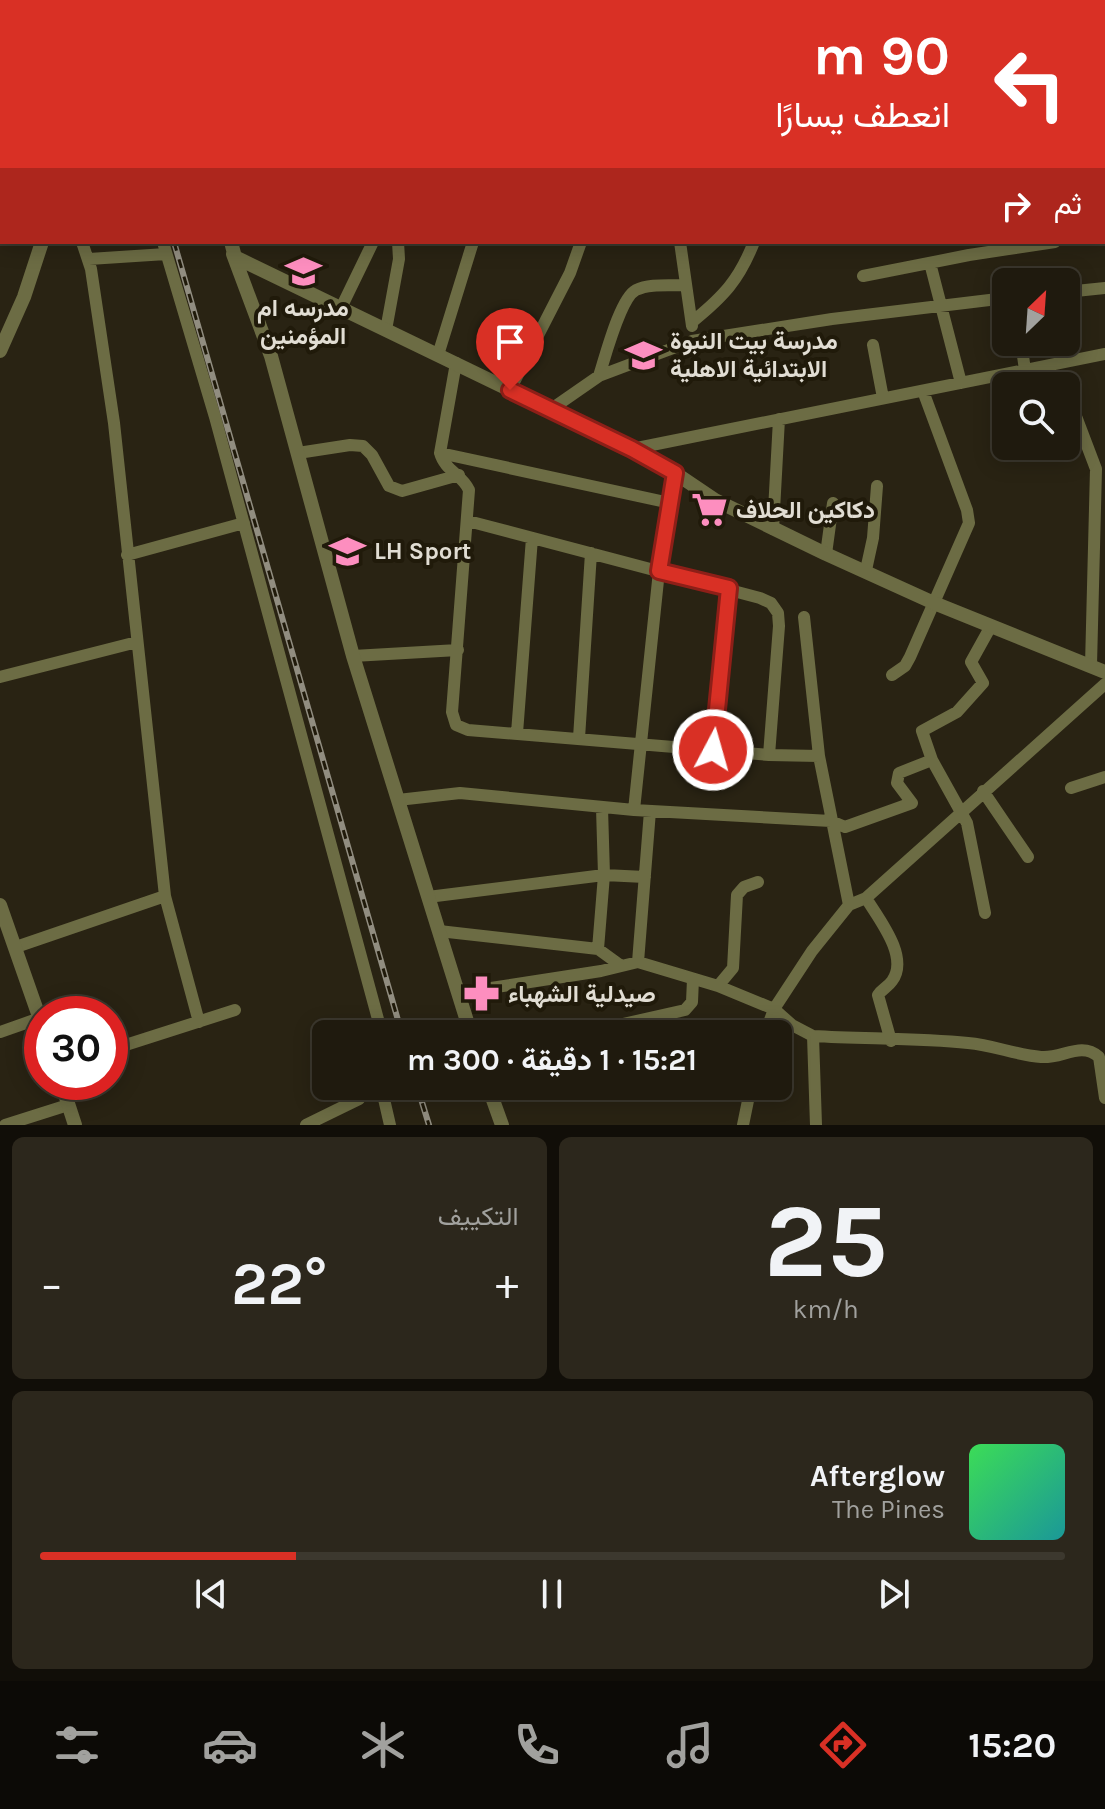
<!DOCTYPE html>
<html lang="ar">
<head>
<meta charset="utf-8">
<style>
  body { margin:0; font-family:Karla,Vazirmatn,sans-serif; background:#2c271c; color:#f1f3f6; direction:rtl; height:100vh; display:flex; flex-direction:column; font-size:30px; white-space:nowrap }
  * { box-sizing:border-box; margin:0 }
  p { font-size:26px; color:#a1a19e }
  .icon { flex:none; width:44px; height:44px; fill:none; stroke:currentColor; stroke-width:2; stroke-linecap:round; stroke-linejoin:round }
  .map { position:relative; height:1125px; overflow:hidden; direction:ltr }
  .side { display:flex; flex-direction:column; gap:12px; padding:12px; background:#110e08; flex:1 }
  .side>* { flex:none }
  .banner { position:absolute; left:0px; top:0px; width:1106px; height:244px; box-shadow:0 4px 20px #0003,0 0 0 2px #3c382e; direction:rtl; background:#d93025; color:#fff; overflow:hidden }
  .needle { width:52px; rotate:25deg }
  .tools { position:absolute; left:992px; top:268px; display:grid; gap:16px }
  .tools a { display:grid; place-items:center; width:88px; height:88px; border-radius:12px; background:#1f1a0e; box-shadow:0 4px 20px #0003,0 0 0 2px #3c382e; font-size:40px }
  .speed { position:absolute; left:24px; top:996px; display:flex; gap:16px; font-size:40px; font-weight:700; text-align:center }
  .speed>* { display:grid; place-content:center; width:104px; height:104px; border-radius:50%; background:#1f1a0e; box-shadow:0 4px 20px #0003,0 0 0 2px #3c382e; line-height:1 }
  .speed .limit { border:12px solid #d22; background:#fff; color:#111 }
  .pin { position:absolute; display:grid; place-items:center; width:68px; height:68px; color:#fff; margin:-82px -34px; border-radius:50% 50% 50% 0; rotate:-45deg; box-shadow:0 0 8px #0007 }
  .pin .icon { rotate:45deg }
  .me { position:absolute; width:88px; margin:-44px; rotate:6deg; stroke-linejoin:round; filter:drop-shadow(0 0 6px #0008) }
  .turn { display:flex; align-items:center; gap:28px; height:168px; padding:0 24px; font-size:36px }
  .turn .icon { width:104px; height:104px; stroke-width:2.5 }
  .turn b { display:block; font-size:56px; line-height:68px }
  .then { display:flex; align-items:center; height:76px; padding:0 24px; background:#0003; gap:16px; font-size:30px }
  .big { font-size:60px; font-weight:700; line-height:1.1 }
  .side .widget { flex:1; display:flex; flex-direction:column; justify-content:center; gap:12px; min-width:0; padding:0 28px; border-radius:12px; background:#2c271c }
  .side .dial { align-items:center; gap:0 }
  .dial b { font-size:104px; line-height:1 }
  .song { display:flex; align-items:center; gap:24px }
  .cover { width:96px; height:96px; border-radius:12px; background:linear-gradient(135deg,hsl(130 70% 55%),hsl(180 70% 35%)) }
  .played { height:8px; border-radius:4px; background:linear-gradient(90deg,#d93025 25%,#3c382e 25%) }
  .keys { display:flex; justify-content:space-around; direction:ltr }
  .heat { display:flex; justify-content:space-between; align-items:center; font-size:44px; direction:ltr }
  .side .tiles { flex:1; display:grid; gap:12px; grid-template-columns:1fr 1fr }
  .widget:last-child { grid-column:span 2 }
  .trip { position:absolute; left:312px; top:1020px; width:480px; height:80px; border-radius:12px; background:#1f1a0e; box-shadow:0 4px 20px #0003,0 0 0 2px #3c382e; font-weight:700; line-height:80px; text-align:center; direction:rtl }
  .tab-bar { display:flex; height:128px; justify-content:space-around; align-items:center; background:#0c0a06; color:#a1a19e }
  .tab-bar .icon { width:56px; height:56px }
  .tab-bar .on { color:#d93025 }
  .tab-bar b { font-size:36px; color:#f1f3f6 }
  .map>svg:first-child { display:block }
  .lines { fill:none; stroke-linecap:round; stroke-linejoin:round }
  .minor { stroke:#6c6c44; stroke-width:12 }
  .tertiary { stroke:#6c6c44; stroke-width:14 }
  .primary { stroke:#b5b45e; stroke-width:18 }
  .rail-casing { stroke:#918d80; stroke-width:6 }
  .rail { stroke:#201a0a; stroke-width:3; stroke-dasharray:9; stroke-linecap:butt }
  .route-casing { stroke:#8d1f18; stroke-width:20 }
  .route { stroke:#d93025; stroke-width:14 }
  .labels { text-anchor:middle; stroke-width:8; stroke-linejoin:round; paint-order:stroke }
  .poi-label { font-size:24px; font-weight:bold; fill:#e1ddd3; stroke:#201a0a; text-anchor:start }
</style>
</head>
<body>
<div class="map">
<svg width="1105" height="1125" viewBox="0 0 1105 1125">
  <rect width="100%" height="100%" fill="#292313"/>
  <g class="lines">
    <path class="minor" d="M 83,0 L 84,2
      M 276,0 L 276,2
      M 374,0 L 374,2
      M 442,0 L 442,2
      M 619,0 L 619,2
      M 1069,0 L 1070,2
      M 1038,2 L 1043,0
      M 1104,73 L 1105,75
      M 1104,235 L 1105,235
      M 82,242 L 91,269 L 114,423 L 165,896 L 199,1022
      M 163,242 L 215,417 L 382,1034
      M 680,242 L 692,326
      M 89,259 L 166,254
      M 930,263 L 961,383
      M 863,276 L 969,255 L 1055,242
      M 1066,292 L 1105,288
      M 341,308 L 373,242
      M 692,322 C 724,296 739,280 754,242
      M 386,330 L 399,259 L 398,242
      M 1021,342 L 1025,370
      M 873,345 L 883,398
      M 438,355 L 473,242
      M 456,363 L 440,453 C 445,471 462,474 469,490 L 452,712 L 456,725 L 468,730 L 769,755 L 819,756
      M 599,376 C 605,358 620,298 636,290 C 650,283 671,286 686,285
      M 510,390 L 570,273 L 581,242
      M 1066,390 L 1096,469 L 1091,665
      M 550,410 L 599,376 L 692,341 L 832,319 L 1006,298
      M 632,449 L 1105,354
      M 298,453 L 350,445 L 363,446 L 372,455 L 389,486 L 402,491 L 459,475
      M 440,453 L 670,503
      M 468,521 L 760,598 L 771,603 L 778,613 L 779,626 L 769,755
      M 773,529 L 779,419
      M 826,554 L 833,503
      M 127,555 L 244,523
      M 866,570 L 873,538 L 877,486
      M 804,617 L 819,756 L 849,905
      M 353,656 L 458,650
      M 892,675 L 905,666 L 910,657 L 969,523 L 967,510 L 923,391
      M 0,677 L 137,642
      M 517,733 L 532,538
      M 579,738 L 591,553
      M 713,750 L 729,588
      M 1071,788 L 1105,777
      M 983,791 L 1028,857
      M 398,800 L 460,793 L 634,810 L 831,821 L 845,827 L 912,803 L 897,783 L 899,773 L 932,760
      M 634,810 L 659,571 L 675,473
      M 428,897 L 604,875 L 645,877
      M 866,898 C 878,918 910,957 892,981 C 888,987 882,989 878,995 L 891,1041
      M 985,913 L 967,823 L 932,760 L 922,731 L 957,712 L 983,683 L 971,662 L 991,626
      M 439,931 L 598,949 L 620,965
      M 16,947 L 165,896
      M 598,949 L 604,875 L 602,808
      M 638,962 L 650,811
      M 718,986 L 733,968 L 737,895 L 744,887 L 758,882
      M 458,993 L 601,971 L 638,962 L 718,986 L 774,1009 L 792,1025 L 813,1036 C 864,1039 918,1038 968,1043 C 993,1045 1016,1055 1041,1057 C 1062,1059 1081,1041 1099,1057 L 1105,1098
      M 0,1032 L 40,1018
      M 579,1034 L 685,1010 L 692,1002 L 693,979
      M 765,1034 L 774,1009 L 812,951 L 849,905 L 866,898 L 1105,684
      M 813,1036 L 816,1125
      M 110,1050 L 235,1010
      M 381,1086 L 390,1125
      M 5,1125 L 68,1105
      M 306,1125 L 359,1099 L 369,1086
      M 743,1125 L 751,1086"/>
    <path class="tertiary" d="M 149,0 L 150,2
      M 166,0 L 167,2
      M 231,242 L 235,257 L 632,449 L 675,473 L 715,500 L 826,554 L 934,603 L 1105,672
      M 233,254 L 271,356 L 353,656 L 471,1034
      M 0,351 L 24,297 L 42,242
      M 0,905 L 42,1025
      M 61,1082 L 75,1125
      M 488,1086 L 502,1125"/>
    <path class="primary" d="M 518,2 L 524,0
      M 595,2 L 601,0
      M 0,90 L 2,91
      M 0,145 L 2,146
      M 0,166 L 2,166
      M 0,198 L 2,197"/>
    <defs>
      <path id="rail" d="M 101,0 L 101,2
        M 174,242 L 402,1034
        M 417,1086 L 429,1125"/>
    </defs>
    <use href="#rail" class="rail-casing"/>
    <use href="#rail" class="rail"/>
  </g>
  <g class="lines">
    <defs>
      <path id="route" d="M 510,390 L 632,449 L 675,473 L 659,571 L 729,588 L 713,750"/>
    </defs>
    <use href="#route" class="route-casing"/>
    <use href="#route" class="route"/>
  </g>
  <defs>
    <symbol id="school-bare" viewBox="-9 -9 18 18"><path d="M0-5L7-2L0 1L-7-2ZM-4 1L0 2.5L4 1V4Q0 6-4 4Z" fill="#fd8ebf" stroke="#201a0a" stroke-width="2.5" paint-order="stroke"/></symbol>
    <symbol id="supermarket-bare" viewBox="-9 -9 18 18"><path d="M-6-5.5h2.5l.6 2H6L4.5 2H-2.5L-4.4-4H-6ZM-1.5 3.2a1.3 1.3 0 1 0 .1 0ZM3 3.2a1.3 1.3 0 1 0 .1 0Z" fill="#fd8ebf" stroke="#201a0a" stroke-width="2.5" paint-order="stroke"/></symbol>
    <symbol id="pharmacy-bare" viewBox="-9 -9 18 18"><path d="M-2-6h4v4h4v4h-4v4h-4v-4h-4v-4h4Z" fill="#fd8ebf" stroke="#201a0a" stroke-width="2.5" paint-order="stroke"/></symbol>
  </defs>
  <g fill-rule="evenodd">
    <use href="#school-bare" x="278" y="246" width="51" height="51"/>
    <use href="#school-bare" x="618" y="330" width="51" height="51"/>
    <use href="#supermarket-bare" x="684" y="484" width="51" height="51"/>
    <use href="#school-bare" x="322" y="526" width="51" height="51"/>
    <use href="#pharmacy-bare" x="456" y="968" width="51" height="51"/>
  </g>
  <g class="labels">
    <g class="poi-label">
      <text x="303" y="316" text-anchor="middle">مدرسه ام<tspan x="303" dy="28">المؤمنين</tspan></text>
      <text x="670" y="349">مدرسة بيت النبوة<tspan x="670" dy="28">الابتدائية الاهلية</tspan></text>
      <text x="736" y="518">دكاكين الحلاف</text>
      <text x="374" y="559">LH Sport</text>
      <text x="508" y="1002">صيدلية الشهباء</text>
    </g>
  </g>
</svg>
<div class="tools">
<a><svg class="needle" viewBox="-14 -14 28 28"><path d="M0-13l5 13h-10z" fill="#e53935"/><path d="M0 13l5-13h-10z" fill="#a1a19e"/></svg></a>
<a><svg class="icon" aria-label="search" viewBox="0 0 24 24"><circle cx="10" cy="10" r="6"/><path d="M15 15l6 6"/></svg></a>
</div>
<div class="speed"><div class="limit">30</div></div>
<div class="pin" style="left:510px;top:390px;background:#d93025"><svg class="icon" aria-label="arrive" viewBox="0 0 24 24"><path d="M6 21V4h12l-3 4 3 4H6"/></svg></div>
<svg class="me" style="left:713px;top:750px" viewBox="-20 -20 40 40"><circle r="17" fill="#d93025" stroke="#fff" stroke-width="3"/><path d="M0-11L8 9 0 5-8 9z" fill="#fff"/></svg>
<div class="trip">15:21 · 1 دقيقة · 300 m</div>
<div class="banner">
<div class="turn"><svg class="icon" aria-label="left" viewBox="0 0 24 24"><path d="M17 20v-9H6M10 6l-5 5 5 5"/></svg><div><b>90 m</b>انعطف يسارًا</div></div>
<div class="then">ثم<svg class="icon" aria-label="right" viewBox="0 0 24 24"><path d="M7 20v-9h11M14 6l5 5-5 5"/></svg></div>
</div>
</div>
<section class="side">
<div class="tiles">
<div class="widget dial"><b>25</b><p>km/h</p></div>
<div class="widget"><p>التكييف</p>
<div class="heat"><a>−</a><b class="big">22°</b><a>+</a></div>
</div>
<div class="widget">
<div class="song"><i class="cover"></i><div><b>Afterglow</b><p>The Pines</p></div></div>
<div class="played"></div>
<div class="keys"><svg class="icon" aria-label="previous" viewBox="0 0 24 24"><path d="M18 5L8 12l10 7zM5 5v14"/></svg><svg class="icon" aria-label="pause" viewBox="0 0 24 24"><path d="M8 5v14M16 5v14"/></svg><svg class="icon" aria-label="next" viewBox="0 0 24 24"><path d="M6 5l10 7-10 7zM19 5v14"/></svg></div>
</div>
</div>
</section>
<nav class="tab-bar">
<b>15:20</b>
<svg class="icon on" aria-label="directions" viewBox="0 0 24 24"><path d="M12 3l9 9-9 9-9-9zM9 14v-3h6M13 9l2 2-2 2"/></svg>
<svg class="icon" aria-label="music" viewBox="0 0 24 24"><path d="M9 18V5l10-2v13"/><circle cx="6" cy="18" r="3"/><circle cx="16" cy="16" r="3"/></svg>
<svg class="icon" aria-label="phone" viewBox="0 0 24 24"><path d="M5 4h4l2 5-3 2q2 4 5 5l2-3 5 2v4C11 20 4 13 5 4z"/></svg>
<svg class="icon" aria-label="climate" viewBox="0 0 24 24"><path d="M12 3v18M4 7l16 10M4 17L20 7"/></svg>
<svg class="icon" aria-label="car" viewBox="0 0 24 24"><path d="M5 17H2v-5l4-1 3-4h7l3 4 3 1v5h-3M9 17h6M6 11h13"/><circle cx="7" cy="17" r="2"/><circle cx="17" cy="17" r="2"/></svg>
<svg class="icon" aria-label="filters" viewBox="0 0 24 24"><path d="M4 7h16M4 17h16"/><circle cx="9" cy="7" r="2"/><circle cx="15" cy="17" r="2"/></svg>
</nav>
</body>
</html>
